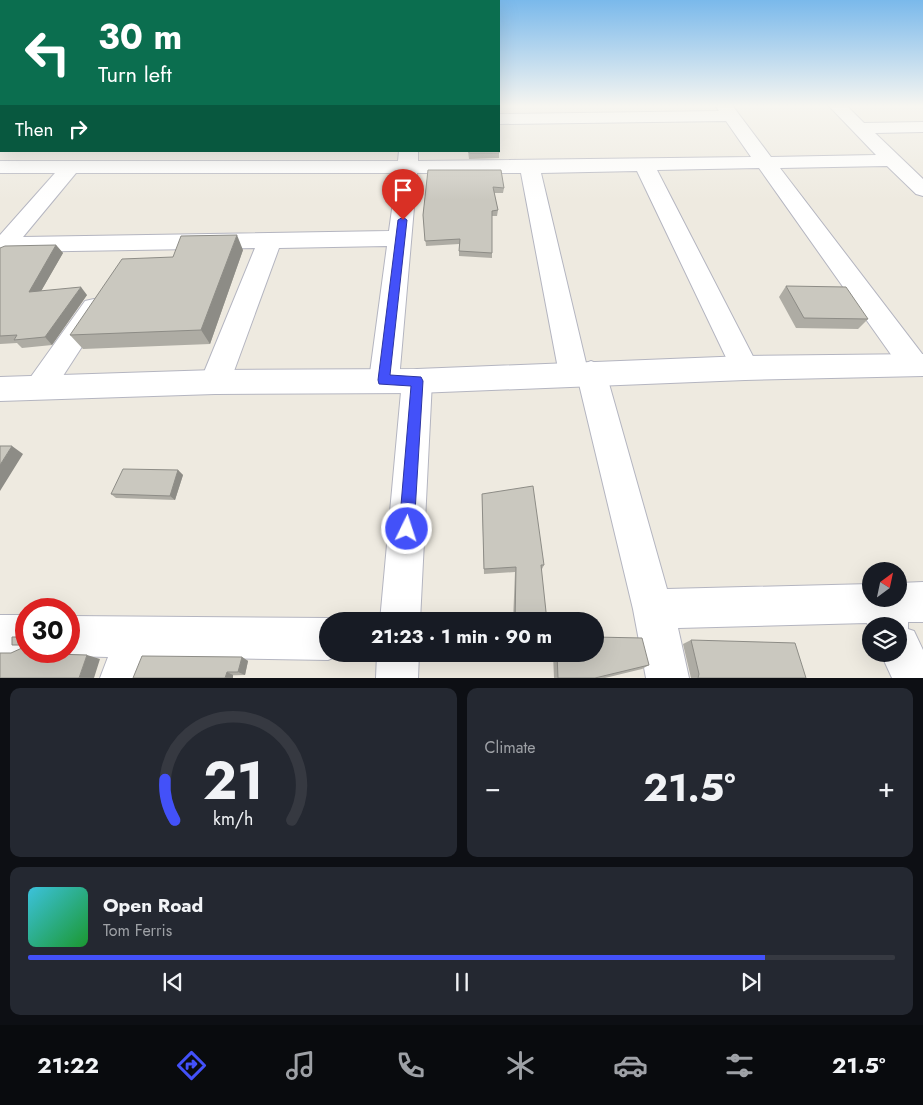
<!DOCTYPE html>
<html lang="en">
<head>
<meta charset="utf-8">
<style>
  body { margin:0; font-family:Jost,sans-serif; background:#242831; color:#f1f3f6; height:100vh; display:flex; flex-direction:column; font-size:19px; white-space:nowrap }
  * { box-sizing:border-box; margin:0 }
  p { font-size:16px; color:#9ea1a6 }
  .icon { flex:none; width:28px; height:28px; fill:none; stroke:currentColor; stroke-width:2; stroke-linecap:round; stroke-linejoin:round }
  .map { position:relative; height:678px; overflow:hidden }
  .panel { display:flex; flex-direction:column; gap:10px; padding:10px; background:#0d0f14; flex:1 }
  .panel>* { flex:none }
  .hud { position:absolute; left:0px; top:0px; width:500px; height:152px; box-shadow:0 5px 20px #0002; background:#0b6e4f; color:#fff; overflow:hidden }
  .needle { width:32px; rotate:33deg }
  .fabs { position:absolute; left:862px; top:562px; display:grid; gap:10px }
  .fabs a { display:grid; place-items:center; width:45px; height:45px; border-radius:50%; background:#171b24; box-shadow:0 5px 20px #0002; font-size:25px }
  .speed { position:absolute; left:15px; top:598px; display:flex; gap:10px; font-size:25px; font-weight:700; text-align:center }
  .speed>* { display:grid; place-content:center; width:65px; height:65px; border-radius:50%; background:#171b24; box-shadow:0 5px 20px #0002; line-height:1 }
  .speed .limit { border:8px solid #d22; background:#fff; color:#111 }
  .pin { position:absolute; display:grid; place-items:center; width:42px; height:42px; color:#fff; margin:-51px -21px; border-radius:50% 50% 50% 0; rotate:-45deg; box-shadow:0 0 5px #0007 }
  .pin .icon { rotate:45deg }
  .me { position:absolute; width:55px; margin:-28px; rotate:4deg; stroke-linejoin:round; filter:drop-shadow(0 0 4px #0008) }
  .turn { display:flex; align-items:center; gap:18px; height:105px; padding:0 15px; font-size:22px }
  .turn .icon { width:65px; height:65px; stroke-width:2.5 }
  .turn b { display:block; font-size:35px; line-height:42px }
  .then { display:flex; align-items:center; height:48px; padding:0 15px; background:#0003; gap:10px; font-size:19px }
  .big { font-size:38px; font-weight:700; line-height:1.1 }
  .panel .card { flex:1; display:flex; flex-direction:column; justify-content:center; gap:8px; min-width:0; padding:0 18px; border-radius:10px; background:#242831 }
  .panel .dial { align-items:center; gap:0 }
  .dial svg { height:130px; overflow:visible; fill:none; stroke:#363941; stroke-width:7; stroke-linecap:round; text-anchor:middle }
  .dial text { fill:#f1f3f6; stroke:none }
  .song { display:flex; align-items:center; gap:15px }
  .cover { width:60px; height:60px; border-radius:8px; background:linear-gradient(135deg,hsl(190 70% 55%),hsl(130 70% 35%)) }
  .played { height:5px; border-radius:2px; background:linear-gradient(90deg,#4351f9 85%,#363941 85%) }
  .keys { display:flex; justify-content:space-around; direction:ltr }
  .heat { display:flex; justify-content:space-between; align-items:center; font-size:28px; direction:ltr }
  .panel .tiles { flex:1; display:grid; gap:10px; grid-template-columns:1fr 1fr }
  .card:last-child { grid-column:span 2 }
  .trip { position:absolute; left:319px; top:612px; width:285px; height:50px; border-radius:25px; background:#171b24; box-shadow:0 5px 20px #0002; font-weight:700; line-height:50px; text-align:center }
  .tab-bar { display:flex; height:80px; justify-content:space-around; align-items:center; background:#090b0e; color:#9ea1a6 }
  .tab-bar .icon { width:35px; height:35px }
  .tab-bar .selected { color:#4351f9 }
  .tab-bar b { font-size:22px; color:#f1f3f6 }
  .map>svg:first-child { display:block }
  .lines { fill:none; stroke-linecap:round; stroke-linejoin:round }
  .minor-casing { stroke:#b4b5c0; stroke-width:2 }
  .tertiary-casing { stroke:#b4b5c0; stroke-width:2 }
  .minor { fill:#fff; fill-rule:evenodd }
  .tertiary { fill:#fff; fill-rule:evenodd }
  .wall { fill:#aeaca4 }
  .shaded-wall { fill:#8d8c86 }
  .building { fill:#cac8bf; stroke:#8d8c86 }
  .route { fill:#4351f9; stroke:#2c35a2 }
</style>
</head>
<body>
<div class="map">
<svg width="923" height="678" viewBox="0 0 923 678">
  <rect width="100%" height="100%" fill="#eeeae0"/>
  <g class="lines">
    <defs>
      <path id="minor" d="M 715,105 L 732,105 L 771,157 L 876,155 L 828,105 L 846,105 L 864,123 L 923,122 L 923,132 L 875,133 L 923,179 L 923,196 L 916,194 L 887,166 L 780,168 L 923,355 L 923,373 L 914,376 L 904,373 L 759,168 L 657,170 L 759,368 L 755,376 L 745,380 L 735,376 L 731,368 L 637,171 L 541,173 L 586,363 L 591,361 L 601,365 L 606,373 L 667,589 L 871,584 L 871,599 L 899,599 L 899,583 L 923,582 L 923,622 L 908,622 L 908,629 L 914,631 L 923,650 L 923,678 L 892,678 L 881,654 L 899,654 L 899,626 L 871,626 L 871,633 L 867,623 L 678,628 L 689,678 L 646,678 L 633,609 L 579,384 L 574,386 L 564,382 L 559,374 L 521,173 L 417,173 L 399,380 L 394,388 L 384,392 L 374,388 L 369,380 L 387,246 L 279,248 L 230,382 L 225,391 L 215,394 L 205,391 L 200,382 L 255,248 L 11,252 L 8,255 L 0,258 L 0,235 L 55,173 L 0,173 L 0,161 L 398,161 L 399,151 L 418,151 L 418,161 L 751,157 L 726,121 L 499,124 L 499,114 L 719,111 ZM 76,173 L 397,173 L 389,231 L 23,237 Z
        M 0,113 L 1,113 L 1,123 L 0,123 Z
        M 94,299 L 103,301 L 107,308 L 50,396 L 40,399 L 30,396 L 25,387 L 30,378 L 85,301 Z
        M 417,369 L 427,372 L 432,381 L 420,621 L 380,621 L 402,381 L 407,372 Z
        M 0,615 L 26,615 L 26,651 L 36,651 L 26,655 L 0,655 Z
        M 69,616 L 328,618 L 335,621 L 328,621 L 328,654 L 342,654 L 328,660 L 149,657 L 143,678 L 100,678 L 108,657 L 69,656 L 56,651 L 69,651 Z
        M 377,654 L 419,654 L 418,678 L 376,678 Z"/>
      <path id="tertiary" d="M 923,354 L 923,376 L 745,380 L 417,393 L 215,394 L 0,401 L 0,377 L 215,370 L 417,369 L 745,356 Z"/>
    </defs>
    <use href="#minor" class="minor-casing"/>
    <use href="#tertiary" class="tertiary-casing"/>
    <use href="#minor" class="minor"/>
    <use href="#tertiary" class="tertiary"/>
  </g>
  <path class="wall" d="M 468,151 L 499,153 L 499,158 L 469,159 Z
    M 428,170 L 504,188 L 503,193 L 494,193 L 498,210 L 497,216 L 492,216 L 492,258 L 459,256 L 459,244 L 426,246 L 423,215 Z
    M 56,245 L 63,253 L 41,291 L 87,295 L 52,345 L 22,348 L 17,343 L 0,344 L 0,248 Z
    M 243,250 L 210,344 L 83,349 L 70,335 L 173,257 Z
    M 786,286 L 868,319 L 858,329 L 796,328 L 779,297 Z
    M 178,470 L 183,475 L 175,500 L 116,498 L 111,494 Z
    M 482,494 L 544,565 L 541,571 L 547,621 L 513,621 L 515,572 L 484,574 L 482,501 Z
    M 691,640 L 806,678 L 691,678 L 683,644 Z
    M 553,654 L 595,654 L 649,665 L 642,669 L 605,678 L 554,678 Z
    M 242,657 L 248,661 L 245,675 L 133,678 Z"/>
  <path class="shaded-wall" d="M 237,235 L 243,250 L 210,344 L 201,330 Z
    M 56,245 L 63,253 L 36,300 L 29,292 Z
    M 81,287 L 87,295 L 52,345 L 45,337 Z
    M 12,446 L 23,454 L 0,491 L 0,465 Z
    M 178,470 L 183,475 L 175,500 L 170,496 Z
    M 48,651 L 55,651 L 54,652 L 69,658 Z
    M 87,655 L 100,659 L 94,678 L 79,678 Z
    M 242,657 L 248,661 L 245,675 L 238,672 Z
    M 227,672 L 233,675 L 233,678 L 225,678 Z"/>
  <path class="building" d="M 499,148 L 499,153 L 469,153 L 469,151 L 499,151 Z
    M 428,170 L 501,170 L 504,188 L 493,187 L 498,210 L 492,211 L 492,253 L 459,251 L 460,239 L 425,241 L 423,215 Z
    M 237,235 L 201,330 L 70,335 L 122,259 L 173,257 L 181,236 Z
    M 56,245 L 29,292 L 81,287 L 45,337 L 14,340 L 17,335 L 0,336 L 0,248 L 5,246 Z
    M 786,286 L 846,287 L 868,319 L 804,318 Z
    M 0,446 L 12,446 L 0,465 Z
    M 123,469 L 178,470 L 170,496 L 111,494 Z
    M 533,486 L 544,565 L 541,565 L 547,621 L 515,621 L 516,567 L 484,569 L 482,494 Z
    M 12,637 L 26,637 L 26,651 L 48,651 L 54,654 L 87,655 L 79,678 L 0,678 L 0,653 L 11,653 L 22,648 L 20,645 L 12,645 Z
    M 595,637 L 642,638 L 649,665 L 595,678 L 558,678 L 557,654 L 595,654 Z
    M 691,640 L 795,643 L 806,678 L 698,678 L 699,674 Z
    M 142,656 L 242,657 L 238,672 L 227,672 L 225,678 L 133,678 Z"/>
  <linearGradient id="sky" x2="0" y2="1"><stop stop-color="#7ab9eb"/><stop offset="0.53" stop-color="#f7f6f1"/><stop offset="1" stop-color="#f7f6f1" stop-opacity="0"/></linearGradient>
  <rect width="923" height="200" fill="url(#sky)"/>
  <path class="route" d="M 403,217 L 407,220 L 390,375 L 421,377 L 423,381 L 414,529 L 412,534 L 407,536 L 401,534 L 399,529 L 411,386 L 379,384 L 378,380 L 398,220 Z"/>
</svg>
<div class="fabs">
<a><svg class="needle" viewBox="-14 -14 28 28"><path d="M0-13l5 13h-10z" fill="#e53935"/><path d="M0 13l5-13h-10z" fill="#9ea1a6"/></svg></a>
<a><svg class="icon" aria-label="layers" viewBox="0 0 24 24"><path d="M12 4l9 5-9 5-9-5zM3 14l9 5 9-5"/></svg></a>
</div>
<div class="speed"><div class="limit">30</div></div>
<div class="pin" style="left:403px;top:220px;background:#d93025"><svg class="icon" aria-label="arrive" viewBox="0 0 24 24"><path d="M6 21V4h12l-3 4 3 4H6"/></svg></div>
<svg class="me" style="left:407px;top:529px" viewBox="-20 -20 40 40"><circle r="17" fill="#4351f9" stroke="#fff" stroke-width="3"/><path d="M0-11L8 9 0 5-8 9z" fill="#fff"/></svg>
<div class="trip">21:23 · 1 min · 90 m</div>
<div class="hud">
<div class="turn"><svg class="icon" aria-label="left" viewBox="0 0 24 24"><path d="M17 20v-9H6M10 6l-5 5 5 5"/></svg><div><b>30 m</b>Turn left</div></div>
<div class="then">Then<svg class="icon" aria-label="right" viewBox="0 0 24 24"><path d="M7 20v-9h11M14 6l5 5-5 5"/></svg></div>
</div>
</div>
<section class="panel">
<div class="tiles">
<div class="card dial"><svg viewBox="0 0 100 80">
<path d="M14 69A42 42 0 1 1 86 69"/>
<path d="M14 69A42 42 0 0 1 8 44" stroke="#4351f9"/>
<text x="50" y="56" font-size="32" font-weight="700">21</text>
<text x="50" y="72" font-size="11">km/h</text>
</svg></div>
<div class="card"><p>Climate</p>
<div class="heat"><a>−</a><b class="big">21.5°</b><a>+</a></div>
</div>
<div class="card">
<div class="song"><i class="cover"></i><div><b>Open Road</b><p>Tom Ferris</p></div></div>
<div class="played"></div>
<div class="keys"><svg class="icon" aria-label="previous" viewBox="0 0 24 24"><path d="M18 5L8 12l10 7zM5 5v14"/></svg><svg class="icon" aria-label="pause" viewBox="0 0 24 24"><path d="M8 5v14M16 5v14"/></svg><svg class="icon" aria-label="next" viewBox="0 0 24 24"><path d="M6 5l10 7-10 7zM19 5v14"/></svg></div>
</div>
</div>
</section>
<nav class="tab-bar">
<b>21:22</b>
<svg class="icon selected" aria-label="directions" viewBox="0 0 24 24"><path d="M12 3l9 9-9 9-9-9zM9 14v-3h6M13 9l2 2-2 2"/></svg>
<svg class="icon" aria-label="music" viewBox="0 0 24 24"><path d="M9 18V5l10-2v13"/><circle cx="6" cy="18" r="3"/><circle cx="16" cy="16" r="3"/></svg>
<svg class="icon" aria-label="phone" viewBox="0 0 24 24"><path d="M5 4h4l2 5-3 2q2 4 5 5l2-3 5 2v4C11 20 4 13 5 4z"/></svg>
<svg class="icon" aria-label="climate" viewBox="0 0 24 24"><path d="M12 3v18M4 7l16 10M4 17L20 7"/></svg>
<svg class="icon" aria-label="car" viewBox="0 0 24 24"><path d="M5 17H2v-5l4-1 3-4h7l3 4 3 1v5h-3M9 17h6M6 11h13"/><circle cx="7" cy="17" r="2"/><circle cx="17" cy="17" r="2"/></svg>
<svg class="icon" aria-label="filters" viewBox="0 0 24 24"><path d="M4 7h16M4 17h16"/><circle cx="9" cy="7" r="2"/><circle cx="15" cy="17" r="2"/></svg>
<b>21.5°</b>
</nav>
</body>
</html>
